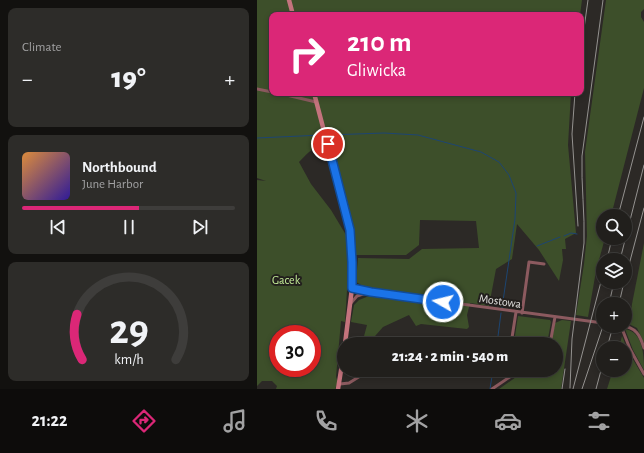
<!DOCTYPE html>
<html lang="en">
<head>
<meta charset="utf-8">
<style>
  body { margin:0; font-family:"Alegreya Sans",sans-serif; background:#2d2c29; color:#f1f3f6; height:100vh; display:flex; flex-direction:column; font-size:15px; white-space:nowrap }
  * { box-sizing:border-box; margin:0 }
  p { font-size:13px; color:#a2a2a3 }
  .icon { flex:none; width:22px; height:22px; fill:none; stroke:currentColor; stroke-width:2; stroke-linecap:round; stroke-linejoin:round }
  .map { position:relative; flex:1; overflow:hidden }
  .details { display:flex; flex-direction:column; gap:8px; padding:8px; background:#12110f; width:257px }
  .details>* { flex:none }
  .hud { position:absolute; left:12px; top:12px; width:315px; height:84px; border-radius:8px; box-shadow:0 2px 6px #0003,0 0 0 1px #3e3d3b; background:#db2777; color:#fff; overflow:hidden }
  .fabs { position:absolute; left:339px; top:209px; display:grid; gap:8px }
  .fabs a { display:grid; place-items:center; width:36px; height:36px; border-radius:50%; background:#211f1c; box-shadow:0 2px 6px #0003,0 0 0 1px #3e3d3b; font-size:20px }
  .speed { position:absolute; left:12px; top:325px; display:flex; gap:8px; font-size:20px; font-weight:700; text-align:center }
  .speed>* { display:grid; place-content:center; width:52px; height:52px; border-radius:50%; background:#211f1c; box-shadow:0 2px 6px #0003,0 0 0 1px #3e3d3b; line-height:1 }
  .speed .limit { border:6px solid #d22; background:#fff; color:#111 }
  .pin { position:absolute; display:grid; place-items:center; width:34px; height:34px; color:#fff; margin:-17px; border:2px solid #fff; border-radius:50%; box-shadow:0 1px 4px #0007 }
  .me { position:absolute; width:44px; margin:-22px; rotate:278deg; stroke-linejoin:round; filter:drop-shadow(0 0 3px #0008) }
  .turn { display:flex; align-items:center; gap:14px; height:84px; padding:0 12px; font-size:18px }
  .turn .icon { width:52px; height:52px; stroke-width:2.5 }
  .turn b { display:block; font-size:28px; line-height:34px }
  .big { font-size:30px; font-weight:800; line-height:1.1 }
  .details .widget { flex:1; display:flex; flex-direction:column; justify-content:center; gap:6px; min-width:0; padding:0 14px; border-radius:8px; background:#2d2c29 }
  .details .dial { align-items:center; gap:0 }
  .dial svg { height:104px; overflow:visible; fill:none; stroke:#3e3d3b; stroke-width:7; stroke-linecap:round; text-anchor:middle }
  .dial text { fill:#f1f3f6; stroke:none }
  .song { display:flex; align-items:center; gap:12px }
  .cover { width:48px; height:48px; border-radius:6px; background:linear-gradient(135deg,hsl(30 70% 55%),hsl(250 70% 35%)) }
  .played { height:4px; border-radius:2px; background:linear-gradient(90deg,#db2777 55%,#3e3d3b 55%) }
  .keys { display:flex; justify-content:space-around; direction:ltr }
  .heat { display:flex; justify-content:space-between; align-items:center; font-size:22px; direction:ltr }
  .trip { position:absolute; left:80px; top:337px; width:226px; height:40px; border-radius:20px; background:#211f1c; box-shadow:0 2px 6px #0003,0 0 0 1px #3e3d3b; font-weight:800; line-height:40px; text-align:center }
  .tabs { display:flex; height:64px; justify-content:space-around; align-items:center; background:#0d0c0b; color:#a2a2a3 }
  .tabs .icon { width:28px; height:28px }
  .tabs .active { color:#db2777 }
  .tabs b { font-size:18px; color:#f1f3f6 }
  main { display:flex; flex:1; min-height:0 }
  .map>svg:first-child { display:block }
  .green { fill:#3d4f2a; fill-rule:evenodd }
  .lines { fill:none; stroke-linecap:round; stroke-linejoin:round }
  .stream { stroke:#1d4572; stroke-width:1 }
  .minor { stroke:#8c5a5f; stroke-width:3 }
  .secondary { stroke:#c4737d; stroke-width:4.5 }
  .rail { stroke:#949290; stroke-width:1 }
  .route-casing { stroke:#114b97; stroke-width:10 }
  .route { stroke:#1a73e8; stroke-width:7 }
  .labels { text-anchor:middle; stroke-width:4; stroke-linejoin:round; paint-order:stroke }
  .park-label { font-size:12px; fill:#c5ee98; stroke:#221f1d }
  .street-label { font-size:12px; fill:#e1e0de; stroke:#221f1d }
</style>
</head>
<body>
<main>
<section class="details">
<div class="widget"><p>Climate</p>
<div class="heat"><a>−</a><b class="big">19°</b><a>+</a></div>
</div>
<div class="widget">
<div class="song"><i class="cover"></i><div><b>Northbound</b><p>June Harbor</p></div></div>
<div class="played"></div>
<div class="keys"><svg class="icon" aria-label="previous" viewBox="0 0 24 24"><path d="M18 5L8 12l10 7zM5 5v14"/></svg><svg class="icon" aria-label="pause" viewBox="0 0 24 24"><path d="M8 5v14M16 5v14"/></svg><svg class="icon" aria-label="next" viewBox="0 0 24 24"><path d="M6 5l10 7-10 7zM19 5v14"/></svg></div>
</div>
<div class="widget dial"><svg viewBox="0 0 100 80">
<path d="M14 69A42 42 0 1 1 86 69"/>
<path d="M14 69A42 42 0 0 1 10 34" stroke="#db2777"/>
<text x="50" y="56" font-size="32" font-weight="700">29</text>
<text x="50" y="72" font-size="11">km/h</text>
</svg></div>
</section>
<div class="map">
<svg width="387" height="389" viewBox="0 0 387 389">
  <rect width="100%" height="100%" fill="#2c2926"/>
  <path class="green" d="M 0,0 L 325,0 L 323,15 L 15,15 L 15,93 L 314,93 L 311,145 L 319,233 L 308,239 L 309,249 L 305,249 L 306,260 L 302,281 L 282,250 L 260,224 L 255,259 L 239,269 L 232,306 L 213,303 L 210,315 L 212,327 L 210,329 L 164,324 L 159,326 L 152,315 L 126,327 L 111,344 L 92,344 L 93,339 L 106,340 L 110,325 L 94,322 L 97,305 L 102,300 L 112,296 L 113,290 L 99,282 L 101,258 L 152,259 L 165,249 L 222,248 L 219,221 L 163,220 L 162,245 L 149,255 L 99,255 L 92,208 L 76,147 C 59,143 54,150 42,162 L 54,184 L 74,210 L 89,235 L 92,258 L 88,322 L 84,321 L 79,377 L 81,382 L 78,389 L 19,389 L 20,386 L 15,381 L 5,381 L 0,386 L 0,180 L 9,181 L 0,178 ZM 21,334 L 55,334 L 55,368 L 21,368 Z
    M 349,0 L 387,0 L 387,9 L 384,12 L 384,17 L 387,22 L 387,88 L 354,216 L 346,216 L 346,238 L 348,238 L 339,271 L 331,317 L 319,315 L 327,264 L 330,236 L 328,152 Z
    M 387,243 L 387,343 L 380,328 L 372,324 L 375,304 Z
    M 261,316 L 293,320 L 294,322 L 290,344 L 267,344 L 268,337 L 258,336 Z
    M 305,320 L 314,321 L 304,389 L 242,389 L 269,370 L 299,370 L 299,344 L 294,344 L 298,323 Z
    M 368,329 C 386,332 387,355 387,370 L 376,350 Z
    M 365,336 L 371,351 L 387,378 L 387,389 L 350,389 L 356,370 L 368,370 L 368,348 L 362,348 Z"/>
  <g class="lines">
    <path class="stream" d="M 71,135 L 127,133 L 161,135 L 224,152 L 242,162 L 252,175 L 259,193 L 258,219 L 245,308
      M 0,138 L 66,135
      M 307,236 L 314,233 L 320,234
      M 371,236 L 373,236
      M 280,246 L 303,237
      M 240,344 L 244,313
      M 233,389 L 236,370"/>
    <path class="minor" d="M 0,89 L 15,92
      M 21,93 L 59,102
      M 95,288 L 114,292 L 346,323
      M 94,303 L 100,296 L 112,292
      M 265,313 L 272,262 L 287,264
      M 364,326 L 373,349 L 387,374
      M 364,326 C 379,327 383,335 387,348
      M 254,344 L 259,312
      M 293,344 L 298,317
      M 251,370 L 250,374 L 252,377
      M 83,384 L 92,383 L 113,370
      M 235,389 L 263,370"/>
    <path class="secondary" d="M 32,0 L 36,15
      M 57,93 L 88,211 L 94,237 L 95,288 L 88,344
      M 81,389 L 87,352"/>
    <path class="rail" d="M 324,50 L 331,0
      M 318,93 L 315,134 L 321,226
      M 361,216 L 387,117
      M 350,260 L 355,238
      M 363,260 L 387,165
      M 368,280 L 387,208
      M 352,304 L 357,282
      M 362,304 L 367,282
      M 350,348 L 356,326
      M 313,388 L 315,339 L 327,243 C 328,214 324,185 325,156 L 346,0
      M 305,389 L 308,369
      M 316,389 L 346,274
      M 325,389 L 346,326
      M 339,389 L 346,363"/>
  </g>
  <g class="lines">
    <defs>
      <path id="route" d="M 71,144 L 93,230 L 95,262 L 95,288 L 114,292 L 186,302"/>
    </defs>
    <use href="#route" class="route-casing"/>
    <use href="#route" class="route"/>
  </g>
  <g class="labels">
    <g class="park-label">
      <text x="29" y="284">Gacek</text>
    </g>
    <g class="street-label">
      <text transform="translate(243 301) rotate(8)" y="4">Mostowa</text>
    </g>
  </g>
</svg>
<div class="fabs">
<a><svg class="icon" aria-label="search" viewBox="0 0 24 24"><circle cx="10" cy="10" r="6"/><path d="M15 15l6 6"/></svg></a>
<a><svg class="icon" aria-label="layers" viewBox="0 0 24 24"><path d="M12 4l9 5-9 5-9-5zM3 14l9 5 9-5"/></svg></a>
<a>+</a>
<a>−</a>
</div>
<div class="speed"><div class="limit">30</div></div>
<div class="pin" style="left:71px;top:144px;background:#d93025"><svg class="icon" aria-label="arrive" viewBox="0 0 24 24"><path d="M6 21V4h12l-3 4 3 4H6"/></svg></div>
<svg class="me" style="left:186px;top:302px" viewBox="-20 -20 40 40"><circle r="17" fill="#1a73e8" stroke="#fff" stroke-width="3"/><path d="M0-11L8 9 0 5-8 9z" fill="#fff"/></svg>
<div class="trip">21:24 · 2 min · 540 m</div>
<div class="hud">
<div class="turn"><svg class="icon" aria-label="right" viewBox="0 0 24 24"><path d="M7 20v-9h11M14 6l5 5-5 5"/></svg><div><b>210 m</b>Gliwicka</div></div>
</div>
</div>
</main>
<nav class="tabs">
<b>21:22</b>
<svg class="icon active" aria-label="directions" viewBox="0 0 24 24"><path d="M12 3l9 9-9 9-9-9zM9 14v-3h6M13 9l2 2-2 2"/></svg>
<svg class="icon" aria-label="music" viewBox="0 0 24 24"><path d="M9 18V5l10-2v13"/><circle cx="6" cy="18" r="3"/><circle cx="16" cy="16" r="3"/></svg>
<svg class="icon" aria-label="phone" viewBox="0 0 24 24"><path d="M5 4h4l2 5-3 2q2 4 5 5l2-3 5 2v4C11 20 4 13 5 4z"/></svg>
<svg class="icon" aria-label="climate" viewBox="0 0 24 24"><path d="M12 3v18M4 7l16 10M4 17L20 7"/></svg>
<svg class="icon" aria-label="car" viewBox="0 0 24 24"><path d="M5 17H2v-5l4-1 3-4h7l3 4 3 1v5h-3M9 17h6M6 11h13"/><circle cx="7" cy="17" r="2"/><circle cx="17" cy="17" r="2"/></svg>
<svg class="icon" aria-label="filters" viewBox="0 0 24 24"><path d="M4 7h16M4 17h16"/><circle cx="9" cy="7" r="2"/><circle cx="15" cy="17" r="2"/></svg>
</nav>
</body>
</html>
